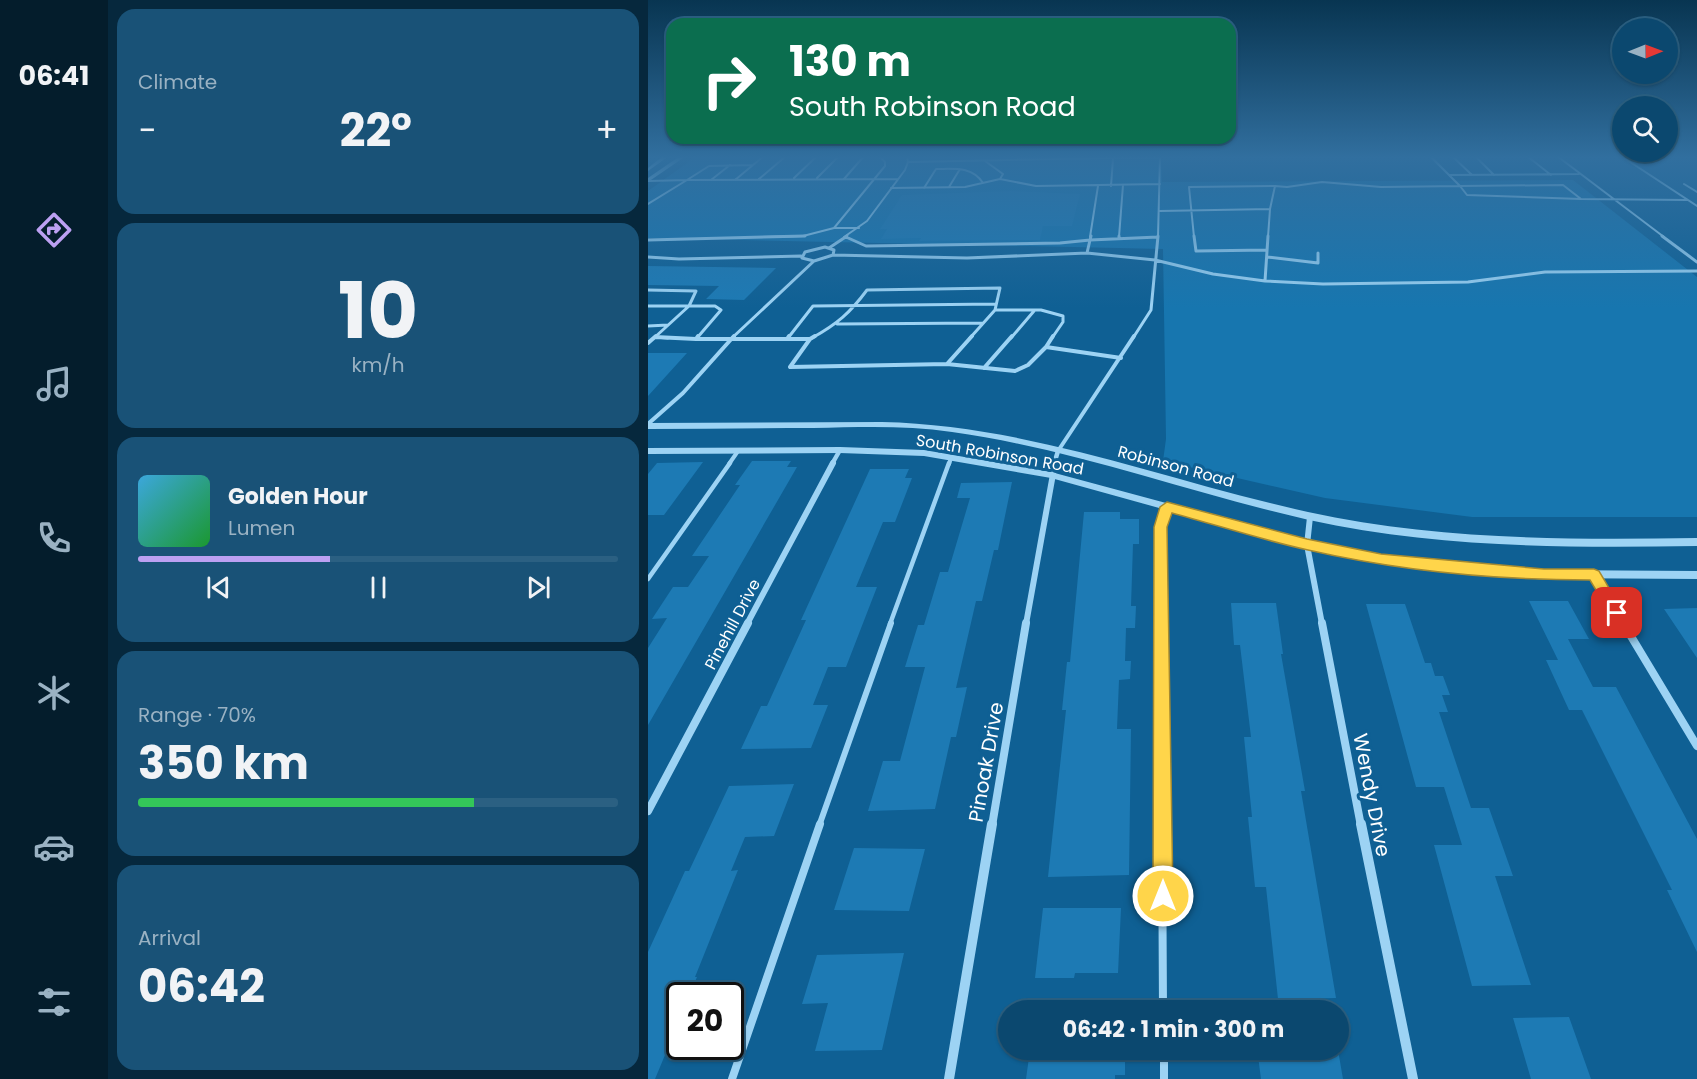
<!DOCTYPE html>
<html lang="en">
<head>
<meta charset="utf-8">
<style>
  body { margin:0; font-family:Poppins,sans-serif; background:#195277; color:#f1f3f6; height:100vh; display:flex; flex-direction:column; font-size:22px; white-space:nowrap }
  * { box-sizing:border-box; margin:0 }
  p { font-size:20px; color:#9ab2c3 }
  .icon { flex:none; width:33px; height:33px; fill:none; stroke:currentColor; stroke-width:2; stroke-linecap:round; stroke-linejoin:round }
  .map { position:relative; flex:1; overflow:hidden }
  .side { display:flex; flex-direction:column; gap:9px; padding:9px; background:#06283d; width:540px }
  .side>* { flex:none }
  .guide { position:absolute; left:18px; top:18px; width:570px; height:126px; border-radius:18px; box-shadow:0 2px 4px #0004,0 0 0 2px #2b6082; background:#0b6e4f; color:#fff; overflow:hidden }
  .needle { width:39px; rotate:89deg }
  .tools { position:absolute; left:964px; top:18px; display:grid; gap:12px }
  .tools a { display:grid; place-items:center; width:66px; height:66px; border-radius:50%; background:#0b486f; box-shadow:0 2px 4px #0004,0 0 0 2px #2b6082; font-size:30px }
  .speed { position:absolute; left:18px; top:982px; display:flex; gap:12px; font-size:30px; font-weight:700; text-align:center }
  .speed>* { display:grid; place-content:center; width:78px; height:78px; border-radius:50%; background:#0b486f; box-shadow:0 2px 4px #0004,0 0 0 2px #2b6082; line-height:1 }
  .speed .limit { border:3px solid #111; border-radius:9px; background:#fff; color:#111 }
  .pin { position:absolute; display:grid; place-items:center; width:51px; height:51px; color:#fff; margin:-26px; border-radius:12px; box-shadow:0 3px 9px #0006 }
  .me { position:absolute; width:66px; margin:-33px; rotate:0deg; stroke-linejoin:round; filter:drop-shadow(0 0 4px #0008) }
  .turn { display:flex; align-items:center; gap:21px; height:126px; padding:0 24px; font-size:27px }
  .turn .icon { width:78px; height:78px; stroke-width:2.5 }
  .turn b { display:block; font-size:42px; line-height:51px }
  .big { font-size:45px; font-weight:700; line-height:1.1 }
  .side .card { flex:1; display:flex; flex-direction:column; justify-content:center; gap:9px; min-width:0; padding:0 21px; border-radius:18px; background:#195277 }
  .side .dial { align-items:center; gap:0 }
  .dial b { font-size:78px; line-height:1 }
  .song { display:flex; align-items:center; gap:18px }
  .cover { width:72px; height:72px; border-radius:9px; background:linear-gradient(135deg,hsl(200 70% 55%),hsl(130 70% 35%)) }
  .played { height:6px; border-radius:3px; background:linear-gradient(90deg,#bca0f2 40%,#2b6082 40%) }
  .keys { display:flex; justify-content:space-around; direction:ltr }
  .heat { display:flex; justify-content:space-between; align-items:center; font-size:33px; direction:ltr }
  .charge { height:9px; border-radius:4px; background:linear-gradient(90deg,#34c759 70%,#2b6082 0) }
  .trip { position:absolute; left:350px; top:1000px; width:351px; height:60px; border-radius:30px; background:#0b486f; box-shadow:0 2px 4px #0004,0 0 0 2px #2b6082; font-weight:700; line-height:60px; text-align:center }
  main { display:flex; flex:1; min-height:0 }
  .tab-bar { display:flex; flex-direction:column; width:108px; justify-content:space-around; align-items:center; background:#041d2c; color:#9ab2c3 }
  .tab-bar .icon { width:42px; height:42px }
  .tab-bar .current { color:#bca0f2 }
  .tab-bar b { font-size:27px; color:#f1f3f6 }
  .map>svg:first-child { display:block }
  .green { fill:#1776af }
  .building { fill:#1d7ab4 }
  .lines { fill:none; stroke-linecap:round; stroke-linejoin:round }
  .service-far5 { stroke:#9dd3f4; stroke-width:2 }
  .service-far4 { stroke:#9dd3f4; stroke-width:3 }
  .service-far3 { stroke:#9dd3f4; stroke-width:4 }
  .service-far2 { stroke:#9dd3f4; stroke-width:4.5 }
  .service-far1 { stroke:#9dd3f4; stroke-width:6 }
  .service { stroke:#9dd3f4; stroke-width:8 }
  .minor-far3 { stroke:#9dd3f4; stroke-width:4.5 }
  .minor-far2 { stroke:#9dd3f4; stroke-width:6 }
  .minor-far1 { stroke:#9dd3f4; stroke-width:8 }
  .minor { stroke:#9dd3f4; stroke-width:10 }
  .tertiary { fill:#9dd3f4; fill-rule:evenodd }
  .route { fill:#ffd54a; stroke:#a68a30; stroke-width:1.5 }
  .labels { text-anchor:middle; stroke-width:6; stroke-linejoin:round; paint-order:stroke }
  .street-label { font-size:16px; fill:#fff; stroke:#0f6094 }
  .near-street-label { font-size:20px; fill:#fff; stroke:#0f6094 }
</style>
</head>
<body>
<main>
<nav class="tab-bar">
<b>06:41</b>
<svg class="icon current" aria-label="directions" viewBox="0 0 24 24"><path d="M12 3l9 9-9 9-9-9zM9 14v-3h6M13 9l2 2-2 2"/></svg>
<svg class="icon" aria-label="music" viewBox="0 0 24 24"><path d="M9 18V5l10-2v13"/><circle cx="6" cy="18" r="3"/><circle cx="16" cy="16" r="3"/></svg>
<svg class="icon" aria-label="phone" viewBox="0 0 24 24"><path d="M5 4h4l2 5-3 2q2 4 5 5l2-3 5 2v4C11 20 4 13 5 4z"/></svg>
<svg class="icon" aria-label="climate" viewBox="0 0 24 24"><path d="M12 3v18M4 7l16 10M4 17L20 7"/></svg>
<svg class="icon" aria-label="car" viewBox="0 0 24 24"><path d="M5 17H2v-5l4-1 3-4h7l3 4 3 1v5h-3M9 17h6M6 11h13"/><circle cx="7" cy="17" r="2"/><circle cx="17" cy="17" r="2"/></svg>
<svg class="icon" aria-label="filters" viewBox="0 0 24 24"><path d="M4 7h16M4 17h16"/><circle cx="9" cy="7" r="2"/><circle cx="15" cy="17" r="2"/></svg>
</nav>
<section class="side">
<div class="card"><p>Climate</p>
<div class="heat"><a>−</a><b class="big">22°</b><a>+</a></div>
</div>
<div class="card dial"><b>10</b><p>km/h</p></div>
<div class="card">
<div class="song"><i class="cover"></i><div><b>Golden Hour</b><p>Lumen</p></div></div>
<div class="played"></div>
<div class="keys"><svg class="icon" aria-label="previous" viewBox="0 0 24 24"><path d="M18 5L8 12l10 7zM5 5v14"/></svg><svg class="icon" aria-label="pause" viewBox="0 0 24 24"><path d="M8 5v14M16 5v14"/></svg><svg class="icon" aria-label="next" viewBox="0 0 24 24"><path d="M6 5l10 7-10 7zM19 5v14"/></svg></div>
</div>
<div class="card"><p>Range · 70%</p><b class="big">350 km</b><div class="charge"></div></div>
<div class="card"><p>Arrival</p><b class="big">06:42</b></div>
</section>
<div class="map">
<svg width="1049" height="1079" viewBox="0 0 1049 1079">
  <rect width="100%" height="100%" fill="#0f6094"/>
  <path class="green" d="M 49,156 L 513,156 L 514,182 L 925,180 L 1049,277 L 1049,517 L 824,517 L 677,498 L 515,461 L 518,439 L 515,249 L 0,238 L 0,191 Z"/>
  <path class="building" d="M 362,191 L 432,194 L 424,226 L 395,226 L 392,240 L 271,241 L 273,238 L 233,239 L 239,229 L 232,229 L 254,195 Z
    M 0,266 L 128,268 L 96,300 L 58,299 L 71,286 L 0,285 Z
    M 0,353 L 39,353 L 0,396 Z
    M 104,461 L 143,461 L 139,467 L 149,467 L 0,725 L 0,648 L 19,618 L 4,619 L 25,587 L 40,587 L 61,556 L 44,556 L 92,485 L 87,485 Z
    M 55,462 L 16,515 L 0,515 L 0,474 L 9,463 Z
    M 222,469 L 261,469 L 257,478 L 264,478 L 247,522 L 235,522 L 208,587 L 229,587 L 198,667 L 180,667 L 165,705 L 180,705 L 163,748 L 93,749 L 113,706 L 119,706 L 158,620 L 153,620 Z
    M 364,482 L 350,550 L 346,550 L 334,601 L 328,601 L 308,688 L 319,687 L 308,737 L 303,737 L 287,809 L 220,811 L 235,761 L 252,761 L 277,667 L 257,667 L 270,625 L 276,625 L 292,572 L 300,572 L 322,498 L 309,498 L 313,483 Z
    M 436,512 L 472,512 L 472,519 L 491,519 L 491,544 L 485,544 L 483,606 L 488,606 L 487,628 L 478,628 L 477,661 L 483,661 L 482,679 L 471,680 L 469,729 L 483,729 L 481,875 L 400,877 L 418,710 L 414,710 L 419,662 L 422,662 Z
    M 881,601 L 920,601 L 941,639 L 920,639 L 945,687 L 968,687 L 1049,839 L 1049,952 L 1019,890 L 1024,890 L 934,710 L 921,710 L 898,660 L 910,660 Z
    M 583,603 L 628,603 L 635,654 L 633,654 L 657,791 L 653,791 L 688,998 L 630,999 L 618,887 L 607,887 L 600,817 L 604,817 L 596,737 L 603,737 L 592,645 L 586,645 Z
    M 718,604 L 757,604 L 777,663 L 783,663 L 787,676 L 795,676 L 802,695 L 794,695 L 800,712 L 791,712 L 823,808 L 841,808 L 865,876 L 847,876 L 883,985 L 824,986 L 786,845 L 814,845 L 796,787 L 768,787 Z
    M 1049,608 L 1049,658 L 1016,609 Z
    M 146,784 L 126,836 L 97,837 L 83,871 L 90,870 L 47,977 L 49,977 L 41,996 L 32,996 L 32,1019 L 7,1079 L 0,1079 L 0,952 L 37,871 L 41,871 L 81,786 Z
    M 206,848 L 277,849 L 261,911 L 186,910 Z
    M 395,908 L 473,908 L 470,973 L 427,973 L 426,978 L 387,978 Z
    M 256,953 L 234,1050 L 167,1051 L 180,1003 L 154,1004 L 169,955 Z
    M 921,1017 L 943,1079 L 883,1079 L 865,1018 Z
    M 382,1050 L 477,1050 L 477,1075 L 467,1075 L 467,1079 L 378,1079 Z
    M 624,1050 L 690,1050 L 695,1079 L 613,1079 L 610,1056 L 624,1056 Z"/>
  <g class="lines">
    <path class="service-far5" d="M 782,156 L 801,175 L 931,174
      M 804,156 L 824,175
      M 827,156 L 846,175
      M 879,156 L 903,175
      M 909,156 L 1016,237
      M 973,156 L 1049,206
      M 260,162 L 512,157
      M 146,178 L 169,156
      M 169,178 L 191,156
      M 111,179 L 138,156
      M 196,179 L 216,156
      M 352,179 L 388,186 L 512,184
      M 63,180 L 82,165
      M 87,180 L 105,165
      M 0,181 L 39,180 L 61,166 L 105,165 L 116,156
      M 1036,184 L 1049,192
      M 915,185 L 933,199 L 819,195 L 812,186 Z
      M 463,186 L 465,159
      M 627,186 L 639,187 L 674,182 L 733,187 L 812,186 L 801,175
      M 301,187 L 312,169
      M 243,188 L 317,187 L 352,179 L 355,174 L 337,161
      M 276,188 L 288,169 C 306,169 324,166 335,183
      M 933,199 L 1039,200
      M 0,204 L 39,180 L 250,179
      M 512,211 L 622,209 L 620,237
      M 186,228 L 237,166 L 237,162 L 231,156
      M 115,237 L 155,236 L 186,228 L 211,228
      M 196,237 L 219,221 L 257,170 L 260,162 L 259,156
      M 442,237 L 450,186
      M 471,237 L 475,185
      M 510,237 L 512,156
      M 546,237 L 541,187 L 627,186 L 622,209"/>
    <path class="service-far4" d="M 443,236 L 442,240 L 510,237
      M 546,236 L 548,251 L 619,250
      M 620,236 L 617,281 L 675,284 L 820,282 L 897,272 L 1049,271
      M 1014,236 L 1049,262
      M 198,237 L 218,246 L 412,243 L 442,240 L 439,253
      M 471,238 L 471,236
      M 0,240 L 157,236
      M 177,247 L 186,250 L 185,255 L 166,261 L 154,258 L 157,252 Z
      M 181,248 L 199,236
      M 185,255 L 319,258 L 439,253 L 507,260 L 565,274 L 617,281
      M 0,257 L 31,259 L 153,256
      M 619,257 L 670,263 L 670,253
      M 0,290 L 48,291 L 41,306 L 6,338
      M 0,306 L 67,306 L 73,310 L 49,338
      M 189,324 L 335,323
      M 0,326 L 20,325
      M 7,337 L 20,338
      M 84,338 L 166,261
      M 140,338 L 165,306 L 348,304
      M 164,338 C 189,324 202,313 219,290 L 352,288 L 347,310 L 393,310 L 415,316 L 415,322 L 404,338
      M 322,338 L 347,310
      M 363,338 L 386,311
      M 485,338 L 503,310 L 510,236"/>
    <path class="service-far3" d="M 405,336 L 398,347 L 473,358
      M 7,337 L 48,339 L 50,336
      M 48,339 L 162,339 L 167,336
      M 139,339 L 141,336
      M 162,339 L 142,367 L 299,364 L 367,371 L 380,365 L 398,347
      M 0,343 L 8,336
      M 299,364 L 324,336
      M 336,368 L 364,336
      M 0,424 L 35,393 L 86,336
      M 410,451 L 486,336
      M 81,464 L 90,451
      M 301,464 L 303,458"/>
    <path class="service-far2" d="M 0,579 L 82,463
      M 242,624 L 301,463
      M 513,624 L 512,527 L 519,507"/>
    <path class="service-far1" d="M 513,623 L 514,826
      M 171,826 L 243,623"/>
    <path class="service" d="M 514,824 L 515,1011
      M 516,1050 L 516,1079
      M 84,1079 L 172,824"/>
    <path class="minor-far3" d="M 184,464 L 192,450
      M 406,464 L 410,451"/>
    <path class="minor-far2" d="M 662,517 L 659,545 L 674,624
      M 946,575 L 976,624
      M 99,624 L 185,463
      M 378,624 L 407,463"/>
    <path class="minor-far1" d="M 674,623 L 713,826
      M 975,623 L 1049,746
      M 0,811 L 100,623
      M 344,826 L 378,623"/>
    <path class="minor" d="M 713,824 L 765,1079
      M 301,1079 L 344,824"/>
    <path class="tertiary" d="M 15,156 L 21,156 L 0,171 L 0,168 Z
      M 32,156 L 38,156 L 0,182 L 0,178 Z
      M 234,422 C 381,425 519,481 660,512 C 788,540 919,540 1049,538 L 1049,546 C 919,548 789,548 661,520 C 542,493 426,449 304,432 C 258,425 212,427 165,428 C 110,428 55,429 0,429 L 0,423 Z
      M 192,447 L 276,450 L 403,472 L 659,541 L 733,555 L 896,570 L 1049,571 L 1049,579 L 896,578 L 733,563 L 659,549 L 403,478 L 276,456 L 192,453 L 0,454 L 0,448 Z"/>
  </g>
  <linearGradient id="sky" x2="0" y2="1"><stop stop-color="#083551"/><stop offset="0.51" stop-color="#316f9f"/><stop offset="1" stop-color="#316f9f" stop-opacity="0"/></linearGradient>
  <rect width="1049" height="308" fill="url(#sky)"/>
  <path class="route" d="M 519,502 L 659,539 L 733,554 L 896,569 L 946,569 L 951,571 L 976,613 L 974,617 L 969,619 L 964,617 L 942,580 C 848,580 752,571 660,550 C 614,540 569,525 524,513 L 519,527 L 525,896 L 522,903 L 515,906 L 508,903 L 505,896 L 506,527 L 512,507 Z"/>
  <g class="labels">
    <g class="street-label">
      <text transform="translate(352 454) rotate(10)" y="6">South Robinson Road</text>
      <text transform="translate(528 466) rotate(15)" y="6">Robinson Road</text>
      <text transform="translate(84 624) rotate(-62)" y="6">Pinehill Drive</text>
    </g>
    <g class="near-street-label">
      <text transform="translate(338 762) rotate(-80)" y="7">Pinoak Drive</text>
      <text transform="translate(724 795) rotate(79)" y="7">Wendy Drive</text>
    </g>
  </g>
</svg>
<div class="tools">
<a><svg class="needle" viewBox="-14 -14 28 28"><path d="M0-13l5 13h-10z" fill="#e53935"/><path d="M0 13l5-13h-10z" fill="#9ab2c3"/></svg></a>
<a><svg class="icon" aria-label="search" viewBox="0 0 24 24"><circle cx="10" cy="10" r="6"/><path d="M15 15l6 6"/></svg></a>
</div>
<div class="speed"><div class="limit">20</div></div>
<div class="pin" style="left:969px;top:613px;background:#d93025"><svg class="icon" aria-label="arrive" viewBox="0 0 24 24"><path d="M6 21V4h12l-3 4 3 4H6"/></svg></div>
<svg class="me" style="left:515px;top:896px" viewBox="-20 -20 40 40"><circle r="17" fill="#ffd54a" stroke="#fff" stroke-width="3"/><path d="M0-11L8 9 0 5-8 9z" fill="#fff"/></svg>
<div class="trip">06:42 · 1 min · 300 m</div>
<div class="guide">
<div class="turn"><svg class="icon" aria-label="right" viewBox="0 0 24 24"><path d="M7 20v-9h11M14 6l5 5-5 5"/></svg><div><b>130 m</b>South Robinson Road</div></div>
</div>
</div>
</main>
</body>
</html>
